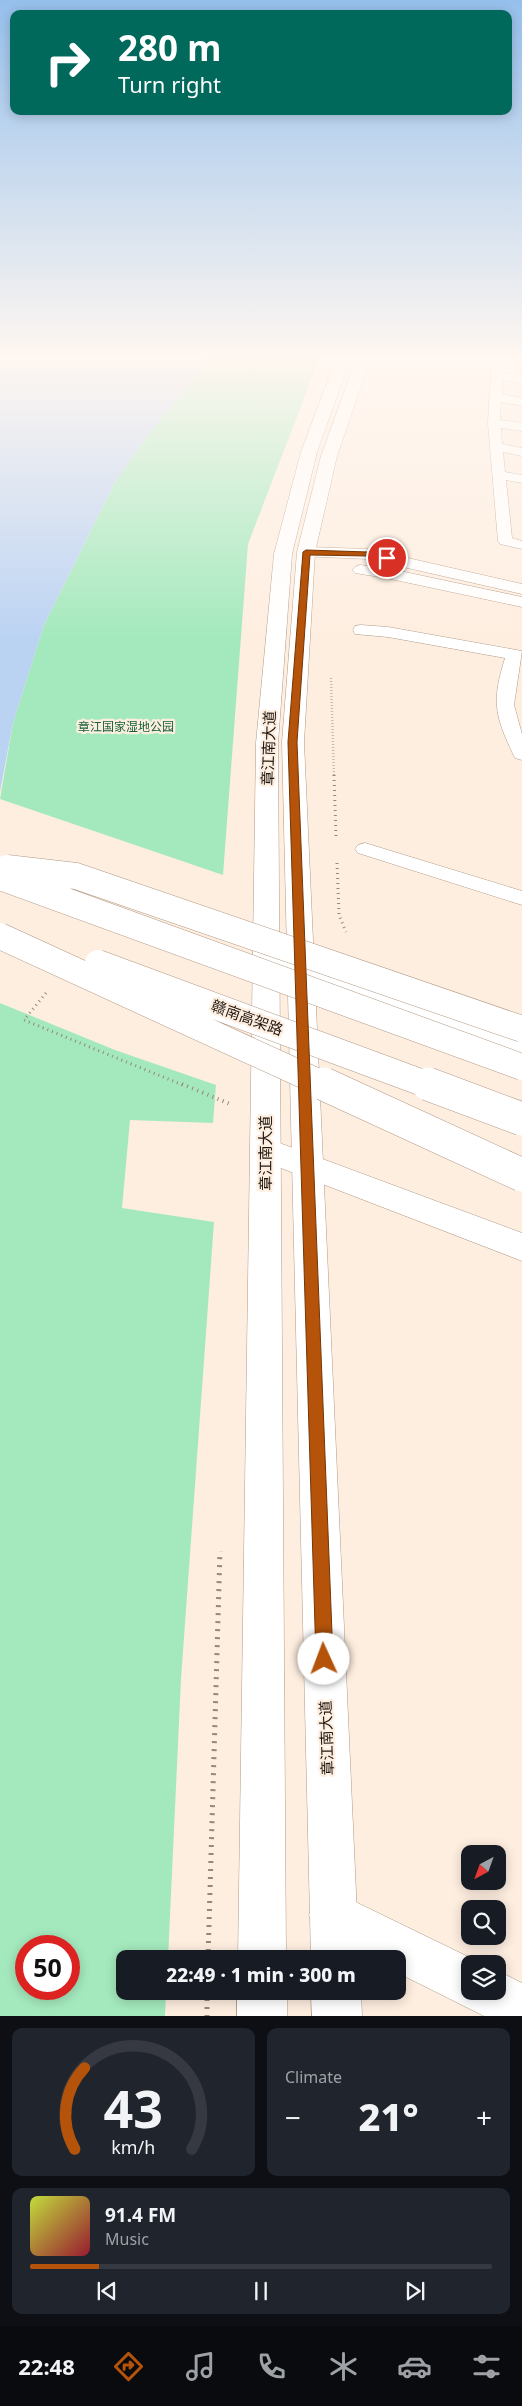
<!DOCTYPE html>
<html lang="en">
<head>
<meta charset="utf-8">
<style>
  body { margin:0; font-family:"Noto Sans","Noto Sans SC",sans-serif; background:#20242c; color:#f1f3f6; height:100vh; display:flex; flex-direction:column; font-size:19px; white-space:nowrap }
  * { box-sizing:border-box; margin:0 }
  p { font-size:16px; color:#9ea1a6 }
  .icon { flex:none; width:28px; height:28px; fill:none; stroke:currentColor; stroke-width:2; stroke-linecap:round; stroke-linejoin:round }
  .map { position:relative; height:2016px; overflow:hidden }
  .details { display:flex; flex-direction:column; gap:12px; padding:12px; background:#0d0f14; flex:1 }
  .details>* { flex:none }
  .guide { position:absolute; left:10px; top:10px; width:502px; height:105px; border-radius:10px; box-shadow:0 2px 12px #0003; background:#00695c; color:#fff; overflow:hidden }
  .needle { width:32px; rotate:221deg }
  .tools { position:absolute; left:461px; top:1845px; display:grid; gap:10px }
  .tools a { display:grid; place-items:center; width:45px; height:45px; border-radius:10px; background:#171b24; box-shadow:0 2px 12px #0003; font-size:25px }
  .speed { position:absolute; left:15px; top:1935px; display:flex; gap:10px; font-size:25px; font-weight:700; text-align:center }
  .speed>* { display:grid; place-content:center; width:65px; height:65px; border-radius:50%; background:#171b24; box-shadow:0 2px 12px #0003; line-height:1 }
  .speed .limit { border:8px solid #d22; background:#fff; color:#111 }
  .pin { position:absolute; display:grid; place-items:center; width:42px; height:42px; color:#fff; margin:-21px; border:2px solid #fff; border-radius:50%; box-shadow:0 1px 5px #0007 }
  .me { position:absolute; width:55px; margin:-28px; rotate:358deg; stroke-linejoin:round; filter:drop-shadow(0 0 4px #0008) }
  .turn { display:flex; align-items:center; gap:18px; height:105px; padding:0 25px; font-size:22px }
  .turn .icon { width:65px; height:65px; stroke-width:2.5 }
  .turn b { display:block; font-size:35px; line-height:42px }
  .big { font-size:38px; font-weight:800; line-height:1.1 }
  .details .widget { flex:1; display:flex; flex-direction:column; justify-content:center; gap:8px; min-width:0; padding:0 18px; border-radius:10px; background:#20242c }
  .details .dial { align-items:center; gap:0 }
  .dial svg { height:130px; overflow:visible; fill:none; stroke:#363941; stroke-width:7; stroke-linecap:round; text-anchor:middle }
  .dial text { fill:#f1f3f6; stroke:none }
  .song { display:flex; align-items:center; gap:15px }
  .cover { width:60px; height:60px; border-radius:8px; background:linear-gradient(135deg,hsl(70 70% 55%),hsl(350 70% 35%)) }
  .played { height:5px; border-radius:2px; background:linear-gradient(90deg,#b45309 15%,#363941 15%) }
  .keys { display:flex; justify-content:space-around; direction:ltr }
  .heat { display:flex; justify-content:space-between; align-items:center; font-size:28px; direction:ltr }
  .details .tiles { flex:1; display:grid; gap:12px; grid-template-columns:1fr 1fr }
  .widget:last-child { grid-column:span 2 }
  .trip { position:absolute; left:116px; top:1950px; width:290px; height:50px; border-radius:10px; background:#171b24; box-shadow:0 2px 12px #0003; font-weight:800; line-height:50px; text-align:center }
  .tabs { display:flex; height:80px; justify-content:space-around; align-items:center; background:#090b0e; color:#9ea1a6 }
  .tabs .icon { width:35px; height:35px }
  .tabs .selected { color:#b45309 }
  .tabs b { font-size:22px; color:#f1f3f6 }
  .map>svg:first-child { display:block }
  .green { fill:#a4e9bd; fill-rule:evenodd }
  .water { fill:#bbd3f3 }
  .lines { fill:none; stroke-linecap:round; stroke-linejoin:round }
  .service-casing { stroke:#b39a84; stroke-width:1 }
  .minor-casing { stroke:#b39a84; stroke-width:1 }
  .secondary-casing { stroke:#b39a84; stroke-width:1 }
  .primary-casing { stroke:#b39a84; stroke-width:1 }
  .path-far3 { stroke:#94877c; stroke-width:2.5; stroke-dasharray:0.5 2.5; stroke-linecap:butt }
  .path-far2 { stroke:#94877c; stroke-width:3; stroke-dasharray:1 4; stroke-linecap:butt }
  .path-far1 { stroke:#94877c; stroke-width:4; stroke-dasharray:1 4.5; stroke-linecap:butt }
  .path { stroke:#94877c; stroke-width:5; stroke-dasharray:2 6; stroke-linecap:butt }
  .service { fill:#fff; fill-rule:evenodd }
  .minor { fill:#fff; fill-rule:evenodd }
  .secondary { fill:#fff; fill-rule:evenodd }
  .primary { fill:#fff; fill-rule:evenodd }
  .trunk-bridge-far1-casing { stroke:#b39a84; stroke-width:27; stroke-linecap:butt }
  .trunk-bridge-casing { stroke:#b39a84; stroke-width:34; stroke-linecap:butt }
  .trunk-bridge-far1 { stroke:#fff; stroke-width:26 }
  .trunk-bridge { stroke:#fff; stroke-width:33 }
  .route { fill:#b45309; stroke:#753606 }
  .labels { text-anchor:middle; stroke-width:4.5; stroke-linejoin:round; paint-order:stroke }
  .far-park-label { font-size:12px; fill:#16613a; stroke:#feeee0 }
  .street-label { font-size:15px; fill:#1e150d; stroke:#feeee0 }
</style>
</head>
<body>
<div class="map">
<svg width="522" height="2016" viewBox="0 0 522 2016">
  <rect width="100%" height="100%" fill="#feeee0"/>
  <path class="green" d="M 207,357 L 320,357 L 248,544 L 223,875 L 0,799 L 13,723 L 44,625 L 115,482 L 152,430 L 190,383 Z
    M 0,1003 L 115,1050 L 216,1085 L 213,1123 L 130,1120 L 122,1208 L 214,1222 L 181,1679 L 168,1959 L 125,1959 L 125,1991 L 166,1991 L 165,2016 L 0,2016 ZM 26,1946 L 69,1946 L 69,1989 L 26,1989 Z"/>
  <path class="water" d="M 0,357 L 207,357 L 190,383 L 152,430 L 115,482 L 44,625 L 13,723 L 0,792 Z"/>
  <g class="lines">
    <defs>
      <path id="service" d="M 492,357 L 504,357 L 503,373 L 522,376 L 522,384 L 502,380 L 502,394 L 522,398 L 522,406 L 501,402 L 500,420 L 522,423 L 522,431 L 501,428 L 502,444 L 522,448 L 522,456 L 503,452 L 505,472 L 522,475 L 522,483 L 506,480 L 512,538 L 522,541 L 522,549 L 500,544 L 498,541 L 488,423 Z
        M 505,357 L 522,357 L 522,361 L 507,359 Z
        M 360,565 L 386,568 L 522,597 L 522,607 L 386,578 L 355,573 L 352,570 L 355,567 Z
        M 361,625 L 388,627 L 522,651 L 514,705 L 522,734 L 522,760 L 515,758 L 513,754 C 494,714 492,700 505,658 L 388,637 L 355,634 L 353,630 L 355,626 Z
        M 365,843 L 522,891 L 522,905 L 358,853 L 355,849 L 358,845 Z"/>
      <path id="minor" d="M 306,547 L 368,549 L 522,584 L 522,594 L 368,559 L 300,556 L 297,552 L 300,548 Z
        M 333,1891 L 483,1964 L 470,1964 L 470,1991 L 498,1991 L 498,1971 L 522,1983 L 522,2016 L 484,2016 L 398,1973 L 398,1959 L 370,1959 L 316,1932 L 309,1915 L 316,1898 Z"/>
      <path id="secondary" d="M 337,357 L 351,357 L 317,452 L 292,554 L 278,743 L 286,1959 L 238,1959 L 256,743 L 274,554 L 301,452 Z
        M 357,357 L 371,357 L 337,456 L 315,552 L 304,742 L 359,1959 L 311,1959 L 282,742 L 297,552 L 321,456 Z
        M 237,1991 L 287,1991 L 287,2016 L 237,2016 Z
        M 311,1991 L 361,1991 L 362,2016 L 312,2016 Z"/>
      <path id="primary" d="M 266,949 L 522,1035 L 522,1056 L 257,964 L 253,958 L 257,952 Z
        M 266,1138 L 522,1233 L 522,1261 L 255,1158 L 251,1150 L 255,1142 Z"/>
    </defs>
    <use href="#service" class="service-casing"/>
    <use href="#minor" class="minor-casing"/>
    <use href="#secondary" class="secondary-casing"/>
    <use href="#primary" class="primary-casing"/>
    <path class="path-far3" d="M 331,678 L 334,776"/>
    <path class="path-far2" d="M 334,775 L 336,836
      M 337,863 L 339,915 L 346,932
      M 46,993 L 24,1020 L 185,1086"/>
    <path class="path-far1" d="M 182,1084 L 230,1104"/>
    <path class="path" d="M 208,1959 L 220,1551
      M 207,1991 L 207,2016"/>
    <use href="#service" class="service"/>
    <use href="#minor" class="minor"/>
    <use href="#secondary" class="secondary"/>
    <use href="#primary" class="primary"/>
    <defs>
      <path id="trunk-bridge-far1" d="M 7,868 L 76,876 L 522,1029
        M 0,877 L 522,1067
        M 0,936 L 327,1086
        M 98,963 L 431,1086"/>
      <path id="trunk-bridge" d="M 324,1084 L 522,1175
        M 428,1084 L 522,1119"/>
    </defs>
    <use href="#trunk-bridge-far1" class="trunk-bridge-far1-casing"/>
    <use href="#trunk-bridge" class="trunk-bridge-casing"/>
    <use href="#trunk-bridge-far1" class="trunk-bridge-far1"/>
    <use href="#trunk-bridge" class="trunk-bridge"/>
  </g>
  <linearGradient id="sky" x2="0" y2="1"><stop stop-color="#96c0ec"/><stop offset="0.56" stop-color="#fff7f1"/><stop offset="1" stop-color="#fff7f1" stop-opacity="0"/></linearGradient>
  <rect width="522" height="639" fill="url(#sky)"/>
  <path class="route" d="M 306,550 L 368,552 L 391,558 L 387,561 L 368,556 L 310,555 L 297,742 L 333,1659 L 330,1665 L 324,1668 L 318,1665 L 316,1659 L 288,742 L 303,552 Z"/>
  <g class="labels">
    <g class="far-park-label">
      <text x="126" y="731">章江国家湿地公园</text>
    </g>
    <g class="street-label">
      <text transform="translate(269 748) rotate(-88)" y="5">章江南大道</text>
      <text transform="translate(247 1018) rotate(20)" y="5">赣南高架路</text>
      <text transform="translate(266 1153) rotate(-90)" y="5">章江南大道</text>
      <text transform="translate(327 1738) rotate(-92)" y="5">章江南大道</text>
    </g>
  </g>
</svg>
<div class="tools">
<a><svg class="needle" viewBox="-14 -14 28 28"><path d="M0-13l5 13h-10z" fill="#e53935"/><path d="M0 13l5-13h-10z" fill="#9ea1a6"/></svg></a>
<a><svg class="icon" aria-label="search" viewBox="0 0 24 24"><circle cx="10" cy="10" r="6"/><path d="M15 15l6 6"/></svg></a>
<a><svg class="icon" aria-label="layers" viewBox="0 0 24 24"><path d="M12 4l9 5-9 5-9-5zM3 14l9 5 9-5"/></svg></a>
</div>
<div class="speed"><div class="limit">50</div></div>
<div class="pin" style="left:387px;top:558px;background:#d93025"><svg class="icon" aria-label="arrive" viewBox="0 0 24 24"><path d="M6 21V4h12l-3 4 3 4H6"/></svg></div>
<svg class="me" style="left:324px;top:1659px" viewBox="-20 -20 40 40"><circle r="19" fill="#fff"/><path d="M0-13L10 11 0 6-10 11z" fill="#b45309"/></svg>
<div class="trip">22:49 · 1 min · 300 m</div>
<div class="guide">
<div class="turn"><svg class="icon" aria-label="right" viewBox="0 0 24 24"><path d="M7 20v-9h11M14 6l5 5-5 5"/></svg><div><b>280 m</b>Turn right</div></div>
</div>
</div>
<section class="details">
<div class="tiles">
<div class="widget dial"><svg viewBox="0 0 100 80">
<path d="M14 69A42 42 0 1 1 86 69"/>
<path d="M14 69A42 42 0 0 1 20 19" stroke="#b45309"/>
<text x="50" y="56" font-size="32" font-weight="700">43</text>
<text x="50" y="72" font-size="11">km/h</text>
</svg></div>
<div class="widget"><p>Climate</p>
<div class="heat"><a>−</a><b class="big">21°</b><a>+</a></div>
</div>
<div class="widget">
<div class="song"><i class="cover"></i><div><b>91.4 FM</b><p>Music</p></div></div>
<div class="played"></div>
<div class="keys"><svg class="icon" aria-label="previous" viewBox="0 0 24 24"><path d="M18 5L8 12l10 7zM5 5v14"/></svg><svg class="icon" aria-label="pause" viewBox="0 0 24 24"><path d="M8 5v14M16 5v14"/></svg><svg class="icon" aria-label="next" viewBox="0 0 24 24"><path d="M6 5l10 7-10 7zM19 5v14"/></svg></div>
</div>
</div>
</section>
<nav class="tabs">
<b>22:48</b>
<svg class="icon selected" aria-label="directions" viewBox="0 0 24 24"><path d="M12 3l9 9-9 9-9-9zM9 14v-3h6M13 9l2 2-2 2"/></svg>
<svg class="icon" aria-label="music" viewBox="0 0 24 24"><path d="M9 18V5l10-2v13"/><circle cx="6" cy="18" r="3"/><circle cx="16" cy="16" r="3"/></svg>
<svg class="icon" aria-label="phone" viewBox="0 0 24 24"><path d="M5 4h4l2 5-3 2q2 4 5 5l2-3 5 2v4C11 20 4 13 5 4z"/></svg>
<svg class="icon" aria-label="climate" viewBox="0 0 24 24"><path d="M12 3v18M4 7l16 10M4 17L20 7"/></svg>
<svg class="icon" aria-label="car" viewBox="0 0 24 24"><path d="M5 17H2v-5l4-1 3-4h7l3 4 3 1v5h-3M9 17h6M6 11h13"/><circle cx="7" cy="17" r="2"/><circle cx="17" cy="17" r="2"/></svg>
<svg class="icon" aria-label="filters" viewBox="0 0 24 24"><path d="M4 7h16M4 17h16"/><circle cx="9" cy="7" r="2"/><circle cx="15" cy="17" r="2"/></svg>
</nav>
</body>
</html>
